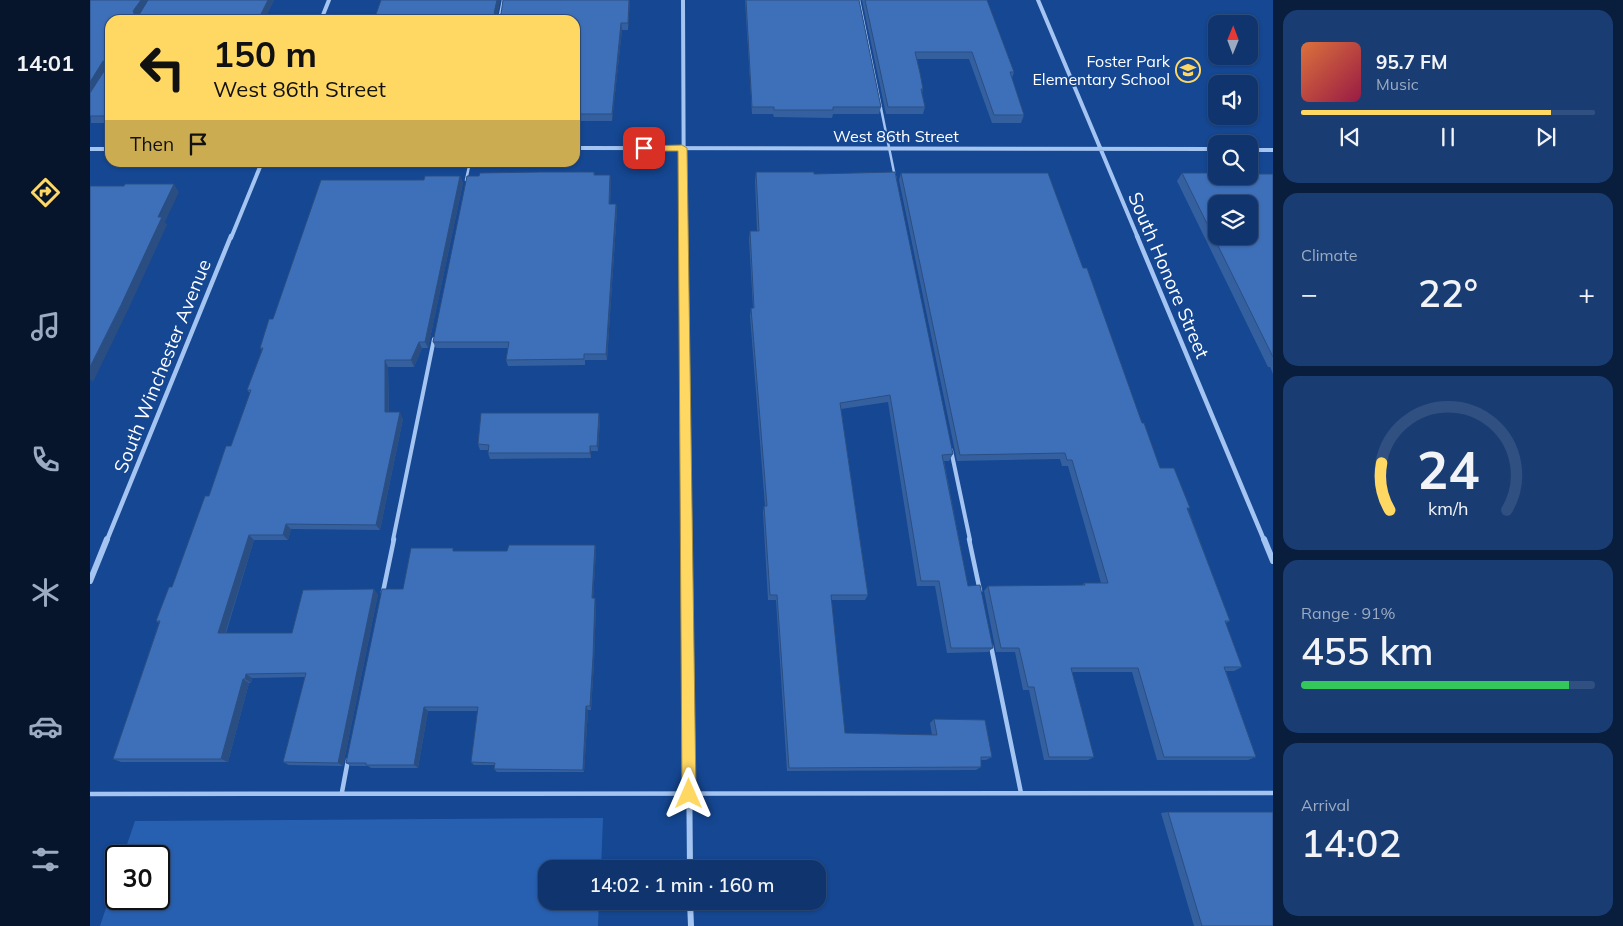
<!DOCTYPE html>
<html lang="en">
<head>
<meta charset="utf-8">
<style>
  body { margin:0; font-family:Mulish,sans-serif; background:#193d73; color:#f1f3f6; height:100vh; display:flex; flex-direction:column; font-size:19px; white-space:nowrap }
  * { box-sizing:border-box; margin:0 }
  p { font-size:16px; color:#9cabc2 }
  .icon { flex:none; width:28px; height:28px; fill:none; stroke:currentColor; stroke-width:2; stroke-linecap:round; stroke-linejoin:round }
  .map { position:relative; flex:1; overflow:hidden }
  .details { display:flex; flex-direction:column; gap:10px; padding:10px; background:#091d3c; width:350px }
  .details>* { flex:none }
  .hud { position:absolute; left:15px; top:15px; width:475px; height:152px; border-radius:15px; box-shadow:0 1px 4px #0004,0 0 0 1px #305081; background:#ffd864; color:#111; overflow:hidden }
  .needle { width:32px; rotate:1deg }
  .buttons { position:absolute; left:1118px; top:15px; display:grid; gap:10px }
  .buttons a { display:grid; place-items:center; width:50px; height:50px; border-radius:10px; background:#10356e; box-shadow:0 1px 4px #0004,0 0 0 1px #305081; font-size:25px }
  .speed { position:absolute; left:15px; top:845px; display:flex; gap:10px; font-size:25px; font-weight:700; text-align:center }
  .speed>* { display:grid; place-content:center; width:65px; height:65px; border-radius:50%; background:#10356e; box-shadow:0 1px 4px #0004,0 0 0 1px #305081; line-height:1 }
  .speed .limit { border:2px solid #111; border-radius:8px; background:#fff; color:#111 }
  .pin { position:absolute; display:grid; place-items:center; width:42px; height:42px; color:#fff; margin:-21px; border-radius:10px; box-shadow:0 2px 8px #0006 }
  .me { position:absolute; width:55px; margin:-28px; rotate:0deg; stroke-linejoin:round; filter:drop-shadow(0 0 4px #0008) }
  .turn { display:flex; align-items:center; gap:18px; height:105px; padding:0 25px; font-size:22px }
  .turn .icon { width:65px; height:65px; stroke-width:2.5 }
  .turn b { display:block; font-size:35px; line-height:42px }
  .then { display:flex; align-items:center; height:48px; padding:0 25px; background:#0003; gap:10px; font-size:19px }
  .big { font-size:38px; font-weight:600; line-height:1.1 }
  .details .card { flex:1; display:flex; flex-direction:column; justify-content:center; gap:8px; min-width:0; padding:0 18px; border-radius:15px; background:#193d73 }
  .details .dial { align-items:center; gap:0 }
  .dial svg { height:130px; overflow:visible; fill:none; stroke:#305081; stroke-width:7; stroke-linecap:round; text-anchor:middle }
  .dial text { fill:#f1f3f6; stroke:none }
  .song { display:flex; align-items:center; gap:15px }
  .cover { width:60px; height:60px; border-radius:8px; background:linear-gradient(135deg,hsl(20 70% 55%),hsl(340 70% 35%)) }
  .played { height:5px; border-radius:2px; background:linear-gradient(90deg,#ffd864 85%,#305081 85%) }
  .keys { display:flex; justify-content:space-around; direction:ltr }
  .heat { display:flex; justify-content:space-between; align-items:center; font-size:28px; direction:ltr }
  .charge { height:8px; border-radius:4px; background:linear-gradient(90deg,#34c759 91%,#305081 0) }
  .trip { position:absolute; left:448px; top:860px; width:288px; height:50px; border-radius:15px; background:#10356e; box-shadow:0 1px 4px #0004,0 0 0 1px #305081; font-weight:600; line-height:50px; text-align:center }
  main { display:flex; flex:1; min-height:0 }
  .tabs { display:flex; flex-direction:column; width:90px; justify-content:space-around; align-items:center; background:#06152c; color:#9cabc2 }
  .tabs .icon { width:35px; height:35px }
  .tabs .current { color:#ffd864 }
  .tabs b { font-size:22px; color:#f1f3f6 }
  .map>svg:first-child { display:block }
  .green { fill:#2860b1 }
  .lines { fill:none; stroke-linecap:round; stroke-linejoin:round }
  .lane-far2 { stroke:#a4c4f1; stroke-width:2.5 }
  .lane-far1 { stroke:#a4c4f1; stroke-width:4 }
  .lane { stroke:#a4c4f1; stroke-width:4.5 }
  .street-far2 { stroke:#a4c4f1; stroke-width:4 }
  .street-far1 { stroke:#a4c4f1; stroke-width:4.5 }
  .street { stroke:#a4c4f1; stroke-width:6 }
  .wall { fill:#3560a0 }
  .shaded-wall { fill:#2b4e82 }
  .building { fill:#3e70ba; stroke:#2b4e82; fill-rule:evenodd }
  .route { fill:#ffd864; stroke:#a68c41 }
  .labels { text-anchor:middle; stroke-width:4; stroke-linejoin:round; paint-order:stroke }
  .far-poi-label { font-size:16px; fill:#fff; stroke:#154792; text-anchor:end }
  .far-street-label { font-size:16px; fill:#fff; stroke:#154792 }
  .street-label { font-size:19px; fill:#fff; stroke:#154792 }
</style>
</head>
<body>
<main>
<nav class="tabs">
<b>14:01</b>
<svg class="icon current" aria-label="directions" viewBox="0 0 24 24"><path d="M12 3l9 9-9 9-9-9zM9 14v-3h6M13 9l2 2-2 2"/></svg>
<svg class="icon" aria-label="music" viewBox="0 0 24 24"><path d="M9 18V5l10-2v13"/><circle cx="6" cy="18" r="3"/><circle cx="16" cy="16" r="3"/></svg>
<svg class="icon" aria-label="phone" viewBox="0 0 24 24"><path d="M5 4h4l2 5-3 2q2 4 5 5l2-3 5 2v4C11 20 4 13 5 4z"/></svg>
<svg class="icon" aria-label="climate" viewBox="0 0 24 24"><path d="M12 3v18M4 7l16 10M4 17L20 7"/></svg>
<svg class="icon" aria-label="car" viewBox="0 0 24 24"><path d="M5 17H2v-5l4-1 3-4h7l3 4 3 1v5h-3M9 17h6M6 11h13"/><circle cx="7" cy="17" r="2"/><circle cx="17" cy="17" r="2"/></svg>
<svg class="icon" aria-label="filters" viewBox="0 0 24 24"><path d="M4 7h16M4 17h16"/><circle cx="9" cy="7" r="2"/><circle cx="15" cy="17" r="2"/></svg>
</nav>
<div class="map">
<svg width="1183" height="926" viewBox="0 0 1183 926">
  <rect width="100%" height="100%" fill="#154792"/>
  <path class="green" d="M 513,818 L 511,869 L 456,869 L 456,901 L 509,901 L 508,926 L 10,926 L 26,878 L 26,899 L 69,899 L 69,856 L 33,856 L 45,821 Z"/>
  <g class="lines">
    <path class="lane-far2" d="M 769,0 L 805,177
      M 409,20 L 413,0
      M 376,180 L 380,162"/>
    <path class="lane-far1" d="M 861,450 L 880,540
      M 303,540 L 344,339"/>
    <path class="lane" d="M 879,539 L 890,591
      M 293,592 L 304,539
      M 901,646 L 931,793
      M 252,792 L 258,760
      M 0,794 L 1183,793"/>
    <path class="street-far2" d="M 593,0 L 594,238
      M 948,0 L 1048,238
      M 231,20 L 239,0
      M 485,148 L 1126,149
      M 0,149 L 20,149
      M 1159,150 L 1183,150
      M 141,238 L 172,162"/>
    <path class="street-far1" d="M 594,236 L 597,540
      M 1047,236 L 1174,540
      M 17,540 L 141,236"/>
    <path class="street" d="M 597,539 L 600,869
      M 1174,539 L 1183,561
      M 0,581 L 17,539
      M 600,901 L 601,926"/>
  </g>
  <path class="wall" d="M 0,0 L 184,0 L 174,20 L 20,20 L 20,123 L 1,123 Z
    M 291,0 L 410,0 L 407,15 L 407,16 L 540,0 L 538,30 L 532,30 L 522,121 L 485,121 L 485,20 L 284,20 Z
    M 655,0 L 769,0 L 791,107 L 789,114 L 743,114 L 742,118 L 684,117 L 683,114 L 662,114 Z
    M 772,0 L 897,0 L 924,72 L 922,78 L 934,115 L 931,123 L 902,123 L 879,59 L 827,59 L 833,89 L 832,93 L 835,107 L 833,114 L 796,114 Z
    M 504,172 L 505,175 L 520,175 L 521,182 L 520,204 L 526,204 L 527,210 L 517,360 L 495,360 L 495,365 L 418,366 L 416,360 L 418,348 L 346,348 L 343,342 Z
    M 666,172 L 724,174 L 863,454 L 859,461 L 854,461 L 878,586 L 903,648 L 898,652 L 857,653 L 845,586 L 827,586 L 798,402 L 751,409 L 778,595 L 775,600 L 741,600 L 755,733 L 842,735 L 840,723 L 844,719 L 902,757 L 896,760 L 891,760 L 891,767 L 886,770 L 697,771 L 686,600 L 678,600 L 673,512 L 674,506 L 675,506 L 660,316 L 661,308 L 663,308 L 659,239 L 660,231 L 667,231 L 665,181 Z
    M 811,173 L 993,268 L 1052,423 L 1070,468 L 1100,508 L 1098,509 L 1140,621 L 1136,623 L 1152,667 L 1144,671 L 1136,671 L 1166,757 L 1158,760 L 1067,760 L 1042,672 L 982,672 L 1004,757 L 998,760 L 954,760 L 939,690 L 933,690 L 925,652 L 906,652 L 894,591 L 898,586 L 992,585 L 994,583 L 1011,583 L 978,466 L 972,466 L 970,459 L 867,461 L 809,180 Z
    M 1092,173 L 1183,174 L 1183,374 L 1180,367 L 1178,367 L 1087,181 Z
    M 370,176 L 373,183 L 338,348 L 332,348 L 324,367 L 298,367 L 299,412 L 313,419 L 290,530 L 201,529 L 198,540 L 164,540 L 136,633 L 202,633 L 288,594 L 253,766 L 199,765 L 193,762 L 215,677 L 162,678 L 161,683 L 159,683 L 138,762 L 31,762 L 23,759 L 69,623 L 66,621 L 82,587 L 119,496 L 141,446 L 160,393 L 157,390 L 172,350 L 170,348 L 183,319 L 334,180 Z
    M 510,419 L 508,451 L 501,451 L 501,458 L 400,459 L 398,453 L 398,450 L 390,450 L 388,444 Z
    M 505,545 L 506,550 L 503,598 L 506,603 L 504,662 L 501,710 L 498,710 L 494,772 L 407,772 L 404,769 L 405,765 L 384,765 L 381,762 L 388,711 L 338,711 L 328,768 L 281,768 L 278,766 L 261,766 L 256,763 L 313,589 L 365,551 L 417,551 Z
    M 1078,812 L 1183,926 L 1104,926 L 1071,813 Z"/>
  <path class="shaded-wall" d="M 51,0 L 59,0 L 47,18 L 45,16 L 43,11 Z
    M 178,0 L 184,0 L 174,20 L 168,20 Z
    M 407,0 L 410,0 L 406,20 L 404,13 Z
    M 539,0 L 540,0 L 538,30 L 538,23 Z
    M 531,23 L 532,30 L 522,121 L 522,114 Z
    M 13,61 L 18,68 L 0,96 L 0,82 Z
    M 520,175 L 521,182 L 520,210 L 519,204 Z
    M 370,176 L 373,183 L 338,348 L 335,342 Z
    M 84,184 L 89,192 L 75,222 L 77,225 L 37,312 L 3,382 L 0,379 L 0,367 Z
    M 526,204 L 527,210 L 517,360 L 516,354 Z
    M 329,342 L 332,348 L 324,367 L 321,360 Z
    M 295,360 L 298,367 L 299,419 L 295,412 Z
    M 310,412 L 313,419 L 290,530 L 286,525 Z
    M 509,413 L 510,419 L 508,451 L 507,446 Z
    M 500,446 L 501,451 L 501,458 L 500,453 Z
    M 196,524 L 201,529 L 198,540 L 193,535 Z
    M 159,535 L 164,540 L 134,637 L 128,633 Z
    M 505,545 L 506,550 L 503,603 L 502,598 Z
    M 284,589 L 288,594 L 253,766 L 248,763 Z
    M 505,598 L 506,603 L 504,662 L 501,710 L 500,706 Z
    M 156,674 L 162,678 L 161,683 L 155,679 Z
    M 153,679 L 159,683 L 138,762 L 131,759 Z
    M 496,706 L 498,710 L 494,772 L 493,770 Z
    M 334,707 L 338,711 L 328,768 L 324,765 Z"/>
  <path class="building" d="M 0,0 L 51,0 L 43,11 L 45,16 L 49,15 L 58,0 L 178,0 L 168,20 L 20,20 L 20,116 L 0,116 L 0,93 L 18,65 L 18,61 L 13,61 L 0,82 Z
    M 291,0 L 407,0 L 404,13 L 407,16 L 411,14 L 413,0 L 539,0 L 538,23 L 531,23 L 522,114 L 485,114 L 485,20 L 284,20 Z
    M 656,0 L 769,0 L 791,107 L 743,107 L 743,110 L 684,110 L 684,107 L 662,107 Z
    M 775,0 L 897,0 L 924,72 L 920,72 L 934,115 L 904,115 L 882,52 L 825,52 L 830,73 L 833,89 L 831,89 L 835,107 L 798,107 Z
    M 451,172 L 504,172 L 504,175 L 520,175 L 519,204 L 526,204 L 516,354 L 494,354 L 494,359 L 416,360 L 419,342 L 343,342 L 377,176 L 389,176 L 390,173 Z
    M 666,172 L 724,172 L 724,174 L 805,172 L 863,454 L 852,455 L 878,586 L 890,585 L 903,648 L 861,648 L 849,581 L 831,581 L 800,395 L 750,403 L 778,595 L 741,595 L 755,733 L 847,735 L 844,719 L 895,720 L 902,757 L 891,757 L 891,767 L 699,768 L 687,595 L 680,595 L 674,506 L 677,506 L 661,308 L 664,308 L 660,231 L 669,231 Z
    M 811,173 L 958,173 L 993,268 L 997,268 L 1052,423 L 1054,423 L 1070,468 L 1084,468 L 1100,508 L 1097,508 L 1140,621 L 1135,621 L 1152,667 L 1134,667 L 1166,757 L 1074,757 L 1048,668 L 981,668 L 1004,757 L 959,757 L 944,687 L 938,687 L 929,648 L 911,648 L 898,586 L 995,585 L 994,583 L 1018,583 L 982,460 L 977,460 L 975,453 L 870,455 Z
    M 1092,173 L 1126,173 L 1126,176 L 1159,176 L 1159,174 L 1183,174 L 1183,357 ZM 1126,204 L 1159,204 L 1159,236 L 1126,236 Z
    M 335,176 L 370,176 L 335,342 L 329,342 L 321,360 L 295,360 L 295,412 L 310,412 L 286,525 L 196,524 L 193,535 L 159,535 L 128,633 L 202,633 L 213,590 L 284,589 L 248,763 L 193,762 L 216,673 L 156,674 L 155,679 L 153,679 L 131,759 L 23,759 L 70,621 L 66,621 L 79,587 L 82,587 L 115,496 L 119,496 L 136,446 L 141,446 L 161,390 L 157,390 L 173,348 L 170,348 L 179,319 L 183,319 L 231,180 L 334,180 Z
    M 35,184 L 84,184 L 68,217 L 72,217 L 31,305 L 0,367 L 0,186 L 34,186 Z
    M 391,413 L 509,413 L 507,446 L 500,446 L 500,453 L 398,453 L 399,445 L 388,444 Z
    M 419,545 L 505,545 L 502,598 L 505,598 L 503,657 L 500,706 L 496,706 L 493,770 L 404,769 L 405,763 L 381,762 L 388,707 L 334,707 L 324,765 L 276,765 L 276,763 L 256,763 L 292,589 L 313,589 L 321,548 L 363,548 L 363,551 L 417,551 Z
    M 1078,812 L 1183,812 L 1183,926 L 1112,926 Z"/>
  <path class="route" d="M 592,145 L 597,148 L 606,794 L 604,799 L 599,801 L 594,799 L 592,794 L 588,151 L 554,151 L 549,148 L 554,146 Z"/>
  <defs>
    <symbol id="school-ring" viewBox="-11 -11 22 22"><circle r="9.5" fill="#154792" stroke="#ffd864" stroke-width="1.5"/><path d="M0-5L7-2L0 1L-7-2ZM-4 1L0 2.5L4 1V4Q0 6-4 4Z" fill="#ffd864"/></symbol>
  </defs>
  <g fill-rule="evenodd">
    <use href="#school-ring" x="1084" y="56" width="28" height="28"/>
  </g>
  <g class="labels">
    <g class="far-poi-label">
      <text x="1080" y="67">Foster Park<tspan x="1080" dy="18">Elementary School</tspan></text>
    </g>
    <g class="far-street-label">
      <text x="806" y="142">West 86th Street</text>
    </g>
    <g class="street-label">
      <text transform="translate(1079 275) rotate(67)" y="7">South Honore Street</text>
      <text transform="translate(72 366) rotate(-68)" y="7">South Winchester Avenue</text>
    </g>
  </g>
</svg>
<div class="buttons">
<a><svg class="needle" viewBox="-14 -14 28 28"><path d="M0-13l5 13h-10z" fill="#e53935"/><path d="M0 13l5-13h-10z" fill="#9cabc2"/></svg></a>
<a><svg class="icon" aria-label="sound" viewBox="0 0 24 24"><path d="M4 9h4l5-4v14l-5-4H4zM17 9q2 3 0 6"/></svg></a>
<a><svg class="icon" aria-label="search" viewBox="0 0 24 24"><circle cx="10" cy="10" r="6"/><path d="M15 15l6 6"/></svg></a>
<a><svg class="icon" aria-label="layers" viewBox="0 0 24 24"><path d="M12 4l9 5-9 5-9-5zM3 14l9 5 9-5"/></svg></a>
</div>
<div class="speed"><div class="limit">30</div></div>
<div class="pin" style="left:554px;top:148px;background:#d93025"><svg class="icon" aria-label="arrive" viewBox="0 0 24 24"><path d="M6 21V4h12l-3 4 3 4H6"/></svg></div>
<svg class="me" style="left:599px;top:794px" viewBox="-20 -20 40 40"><path d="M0-17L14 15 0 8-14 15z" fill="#ffd864" stroke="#fff" stroke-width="4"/></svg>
<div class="trip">14:02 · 1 min · 160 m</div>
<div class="hud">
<div class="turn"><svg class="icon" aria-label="left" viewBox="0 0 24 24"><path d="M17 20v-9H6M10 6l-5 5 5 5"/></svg><div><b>150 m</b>West 86th Street</div></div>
<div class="then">Then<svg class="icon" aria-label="arrive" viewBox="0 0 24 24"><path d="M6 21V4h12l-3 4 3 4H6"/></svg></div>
</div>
</div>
<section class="details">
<div class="card">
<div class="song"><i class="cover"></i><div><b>95.7 FM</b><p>Music</p></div></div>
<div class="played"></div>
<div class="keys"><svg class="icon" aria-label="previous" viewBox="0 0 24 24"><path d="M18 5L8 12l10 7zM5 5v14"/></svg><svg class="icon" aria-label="pause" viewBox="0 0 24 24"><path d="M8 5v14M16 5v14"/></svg><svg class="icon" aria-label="next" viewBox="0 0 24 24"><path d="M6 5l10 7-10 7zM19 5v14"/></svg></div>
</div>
<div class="card"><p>Climate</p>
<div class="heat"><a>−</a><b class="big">22°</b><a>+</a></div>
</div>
<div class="card dial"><svg viewBox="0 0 100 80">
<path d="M14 69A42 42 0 1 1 86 69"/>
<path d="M14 69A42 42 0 0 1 9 40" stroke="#ffd864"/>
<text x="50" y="56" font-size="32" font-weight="700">24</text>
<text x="50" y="72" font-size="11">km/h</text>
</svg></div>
<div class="card"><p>Range · 91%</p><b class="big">455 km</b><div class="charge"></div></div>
<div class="card"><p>Arrival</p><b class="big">14:02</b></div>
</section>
</main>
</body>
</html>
